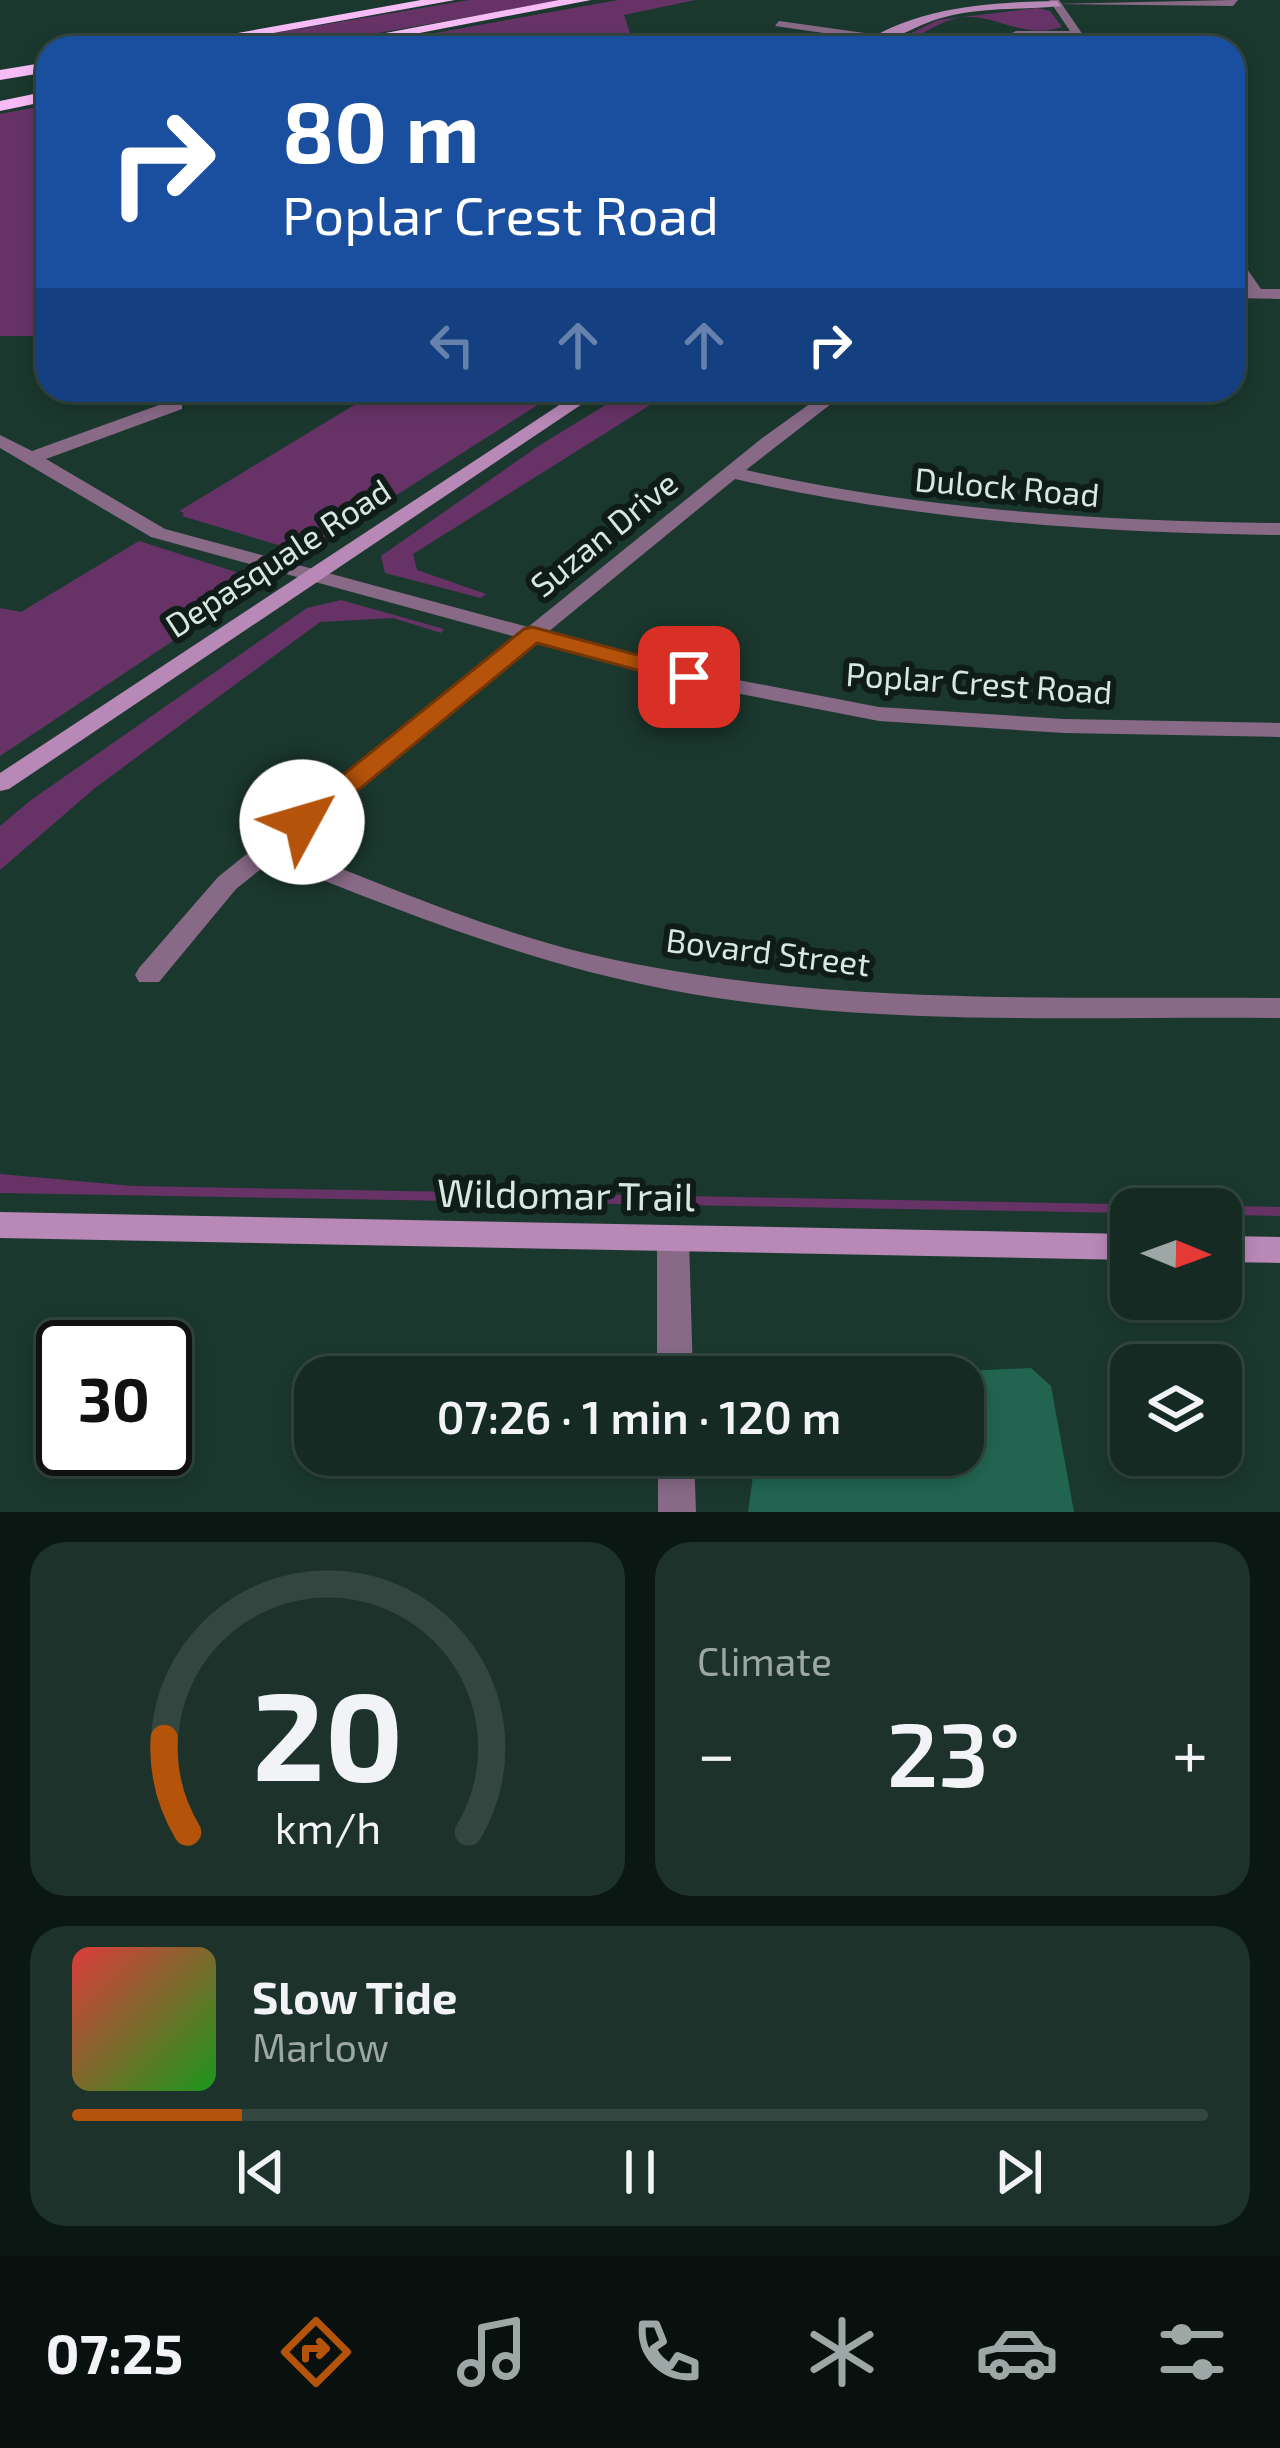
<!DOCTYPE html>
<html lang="en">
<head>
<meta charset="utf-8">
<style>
  body { margin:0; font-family:"Exo 2",sans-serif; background:#1d322a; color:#f1f3f6; height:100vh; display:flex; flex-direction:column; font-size:45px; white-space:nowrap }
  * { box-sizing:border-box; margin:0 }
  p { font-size:39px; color:#9da7a5 }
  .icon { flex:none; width:66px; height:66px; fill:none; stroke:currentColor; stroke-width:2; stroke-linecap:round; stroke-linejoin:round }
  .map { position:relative; height:1512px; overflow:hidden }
  .panel { display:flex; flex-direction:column; gap:30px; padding:30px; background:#0b1713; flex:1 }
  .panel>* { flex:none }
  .banner { position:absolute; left:36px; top:36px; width:1209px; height:366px; border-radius:36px; box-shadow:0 6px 18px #0003,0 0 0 3px #334640; background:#1a4fa0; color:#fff; overflow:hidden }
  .needle { width:78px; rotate:91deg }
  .controls { position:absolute; left:1110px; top:1188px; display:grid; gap:24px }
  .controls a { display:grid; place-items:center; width:132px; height:132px; border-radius:24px; background:#142a22; box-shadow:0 6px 18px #0003,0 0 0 3px #334640; font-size:60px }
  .speed { position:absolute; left:36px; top:1320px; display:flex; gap:24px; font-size:60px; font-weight:700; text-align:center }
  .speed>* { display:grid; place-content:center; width:156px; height:156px; border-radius:50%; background:#142a22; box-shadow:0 6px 18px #0003,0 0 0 3px #334640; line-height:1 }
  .speed .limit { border:6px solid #111; border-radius:18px; background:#fff; color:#111 }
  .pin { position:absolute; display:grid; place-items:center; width:102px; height:102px; color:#fff; margin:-51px; border-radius:24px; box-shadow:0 6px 18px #0006 }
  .me { position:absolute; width:132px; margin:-66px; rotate:51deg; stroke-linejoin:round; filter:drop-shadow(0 0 9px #0008) }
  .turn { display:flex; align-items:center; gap:42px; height:252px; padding:0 48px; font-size:54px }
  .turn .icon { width:156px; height:156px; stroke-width:2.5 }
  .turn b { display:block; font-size:84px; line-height:102px }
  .lanes { display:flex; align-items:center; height:114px; padding:0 48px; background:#0003; justify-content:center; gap:60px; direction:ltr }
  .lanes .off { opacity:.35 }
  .big { font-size:90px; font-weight:600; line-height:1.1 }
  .panel .widget { flex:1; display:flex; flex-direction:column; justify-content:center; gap:18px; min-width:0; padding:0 42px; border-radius:36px; background:#1d322a }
  .panel .dial { align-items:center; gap:0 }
  .dial svg { height:312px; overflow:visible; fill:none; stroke:#334640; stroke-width:7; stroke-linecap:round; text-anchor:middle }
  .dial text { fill:#f1f3f6; stroke:none }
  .song { display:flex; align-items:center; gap:36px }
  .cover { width:144px; height:144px; border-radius:18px; background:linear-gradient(135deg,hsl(0 70% 55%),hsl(120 70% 35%)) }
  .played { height:12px; border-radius:6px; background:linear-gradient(90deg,#b45309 15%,#334640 15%) }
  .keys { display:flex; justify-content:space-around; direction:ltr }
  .heat { display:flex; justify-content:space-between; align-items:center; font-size:66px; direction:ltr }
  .panel .tiles { flex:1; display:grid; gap:30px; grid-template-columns:1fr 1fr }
  .widget:last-child { grid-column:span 2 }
  .trip { position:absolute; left:294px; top:1356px; width:690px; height:120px; border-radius:36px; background:#142a22; box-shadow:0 6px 18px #0003,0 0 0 3px #334640; font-weight:600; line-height:120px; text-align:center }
  .menu { display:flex; height:192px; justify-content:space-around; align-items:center; background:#08110e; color:#9da7a5 }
  .menu .icon { width:84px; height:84px }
  .menu .selected { color:#b45309 }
  .menu b { font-size:54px; color:#f1f3f6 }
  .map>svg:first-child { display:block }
  .green { fill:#673367 }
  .water { fill:#216551 }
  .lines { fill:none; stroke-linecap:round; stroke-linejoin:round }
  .lane { fill:#886a87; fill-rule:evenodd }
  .street { fill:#886a87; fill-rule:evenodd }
  .secondary { fill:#b888b7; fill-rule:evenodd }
  .highway { fill:#f7bcf6; fill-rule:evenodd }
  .route { fill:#b45309; stroke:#753606; stroke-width:3 }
  .labels { text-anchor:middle; stroke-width:12; stroke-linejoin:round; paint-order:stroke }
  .street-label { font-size:33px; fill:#d7e7e1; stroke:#101c18 }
  .near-street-label { font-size:39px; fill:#d7e7e1; stroke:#101c18 }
</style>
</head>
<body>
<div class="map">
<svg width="1280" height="1512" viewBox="0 0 1280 1512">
  <rect width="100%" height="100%" fill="#1b382e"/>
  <path class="green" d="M 469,0 L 563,0 L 294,48 L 187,48 Z
    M 618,0 L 695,0 L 624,15 L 635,48 L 352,48 Z
    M 1037,8 L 1050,11 L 1062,27 C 1022,39 1002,17 969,17 C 937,16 912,48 881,48 L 938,20 Z
    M 48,105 L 48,336 L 0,336 L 0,114 Z
    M 379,390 L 561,390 L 320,544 L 288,548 L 182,516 L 184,513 L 179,511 Z
    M 630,390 L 674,390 L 413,554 L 417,570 L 486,594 L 481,598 L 385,573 L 381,556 L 540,445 Z
    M 139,541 L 245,575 L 248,591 L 0,756 L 0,608 L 21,612 Z
    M 341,600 L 444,629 L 441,633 L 393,618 L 320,622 L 95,788 L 0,870 L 0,826 L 31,800 L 307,608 Z
    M 0,1174 L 133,1186 L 1280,1207 L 1280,1216 L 1221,1215 L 1221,1209 L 1131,1209 L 1131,1213 L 0,1193 Z"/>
  <path class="water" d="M 1031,1368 L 1051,1386 L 1074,1512 L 748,1512 L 756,1455 L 963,1455 L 963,1377 L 843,1377 Z"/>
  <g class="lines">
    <path class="lane" d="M 1232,0 L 1238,0 L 1233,6 L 1054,4 Z"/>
    <path class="street" d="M 1049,0 L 1059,0 L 1092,48 L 1082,48 L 1074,37 L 1018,37 L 996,48 L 982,48 L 1016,31 L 1070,31 Z
      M 779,21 L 879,35 L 884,38 L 879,41 L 775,26 Z
      M 1233,255 L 1238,256 L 1261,289 L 1280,289 L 1280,299 L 1233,298 L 1233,288 L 1246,289 L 1233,270 Z
      M 829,390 L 849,390 L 746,470 C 922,510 1100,521 1280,523 L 1280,535 C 1096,533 915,520 735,479 L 548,632 L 691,671 L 879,707 L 1064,719 L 1280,723 L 1280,737 L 1064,733 L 879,721 L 689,684 L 536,642 L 287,847 C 386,886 485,929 589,954 C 815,1007 1049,996 1280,998 L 1280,1018 C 1078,1016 870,1028 670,990 C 531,964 403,912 272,860 L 236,889 L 159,982 L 139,982 L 135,975 L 139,968 L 218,877 L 516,637 L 151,537 L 0,448 L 0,435 L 32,451 L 170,401 L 182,401 L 182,409 L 46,459 L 165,529 L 528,627 L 761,439 Z
      M 673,1226 L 685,1230 L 689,1239 L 693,1377 L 657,1377 L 657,1239 L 661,1230 Z
      M 658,1455 L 694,1455 L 696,1512 L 658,1512 Z"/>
    <path class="secondary" d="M 1057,1 L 1061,6 C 1022,10 983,7 945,17 C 915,24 884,48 855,48 C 913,7 987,2 1057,1 Z
      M 582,390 L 603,390 L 9,789 L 0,791 L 0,773 Z
      M 0,1212 L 1131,1234 L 1131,1260 L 0,1238 Z
      M 1221,1236 L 1280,1237 L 1280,1263 L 1221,1262 Z"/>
    <path class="highway" d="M 421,0 L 455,0 L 191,48 L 154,48 Z
      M 559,0 L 591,0 L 342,48 L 307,48 Z
      M 48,62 L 48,72 L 0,80 L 0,70 Z
      M 48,91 L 48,101 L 0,111 L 0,101 Z"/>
  </g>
  <path class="route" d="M 532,627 L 698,671 L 702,677 L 689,684 L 537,643 L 312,828 L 292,828 L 288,822 L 292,816 L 524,629 Z"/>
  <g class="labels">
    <g class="street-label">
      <text transform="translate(1007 487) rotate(5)" y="12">Dulock Road</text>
      <text transform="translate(604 534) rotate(-39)" y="12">Suzan Drive</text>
      <text transform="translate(278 558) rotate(-33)" y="12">Depasquale Road</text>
      <text transform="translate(979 683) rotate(4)" y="12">Poplar Crest Road</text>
      <text transform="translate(768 952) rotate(7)" y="12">Bovard Street</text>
    </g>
    <g class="near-street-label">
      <text transform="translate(566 1195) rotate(1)" y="14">Wildomar Trail</text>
    </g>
  </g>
</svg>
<div class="controls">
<a><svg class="needle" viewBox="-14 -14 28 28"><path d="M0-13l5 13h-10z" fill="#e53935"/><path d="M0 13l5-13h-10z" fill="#9da7a5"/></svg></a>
<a><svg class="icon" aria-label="layers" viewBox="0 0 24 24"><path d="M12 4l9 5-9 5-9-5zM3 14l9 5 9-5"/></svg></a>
</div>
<div class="speed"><div class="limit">30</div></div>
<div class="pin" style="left:689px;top:677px;background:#d93025"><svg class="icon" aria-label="arrive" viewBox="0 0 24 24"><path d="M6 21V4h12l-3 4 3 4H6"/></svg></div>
<svg class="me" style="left:302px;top:822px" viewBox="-20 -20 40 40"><circle r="19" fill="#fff"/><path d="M0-13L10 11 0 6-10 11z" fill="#b45309"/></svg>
<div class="trip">07:26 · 1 min · 120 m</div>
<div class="banner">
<div class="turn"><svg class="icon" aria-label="right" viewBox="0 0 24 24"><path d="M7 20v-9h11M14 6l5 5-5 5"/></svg><div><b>80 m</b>Poplar Crest Road</div></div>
<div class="lanes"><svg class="icon off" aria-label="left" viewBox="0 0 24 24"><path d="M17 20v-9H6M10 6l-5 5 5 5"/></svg><svg class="icon off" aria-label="ahead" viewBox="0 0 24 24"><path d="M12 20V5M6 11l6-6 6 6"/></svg><svg class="icon off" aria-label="ahead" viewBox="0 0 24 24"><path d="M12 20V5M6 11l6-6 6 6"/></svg><svg class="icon" aria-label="right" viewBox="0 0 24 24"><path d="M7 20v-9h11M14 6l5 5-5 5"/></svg></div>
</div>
</div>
<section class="panel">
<div class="tiles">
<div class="widget dial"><svg viewBox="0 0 100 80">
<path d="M14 69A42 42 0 1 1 86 69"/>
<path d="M14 69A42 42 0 0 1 8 45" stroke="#b45309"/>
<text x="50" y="56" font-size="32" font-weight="700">20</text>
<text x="50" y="72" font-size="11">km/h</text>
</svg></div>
<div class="widget"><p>Climate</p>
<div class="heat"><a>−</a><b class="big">23°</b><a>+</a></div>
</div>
<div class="widget">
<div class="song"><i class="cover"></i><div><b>Slow Tide</b><p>Marlow</p></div></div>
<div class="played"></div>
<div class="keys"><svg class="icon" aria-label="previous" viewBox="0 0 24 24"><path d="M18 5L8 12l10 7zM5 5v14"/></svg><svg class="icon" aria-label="pause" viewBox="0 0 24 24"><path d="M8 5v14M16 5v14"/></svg><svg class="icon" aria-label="next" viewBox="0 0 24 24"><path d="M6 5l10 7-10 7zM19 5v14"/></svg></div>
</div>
</div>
</section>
<nav class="menu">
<b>07:25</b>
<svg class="icon selected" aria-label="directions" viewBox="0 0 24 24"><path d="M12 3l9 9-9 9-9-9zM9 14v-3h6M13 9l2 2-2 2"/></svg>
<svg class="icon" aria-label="music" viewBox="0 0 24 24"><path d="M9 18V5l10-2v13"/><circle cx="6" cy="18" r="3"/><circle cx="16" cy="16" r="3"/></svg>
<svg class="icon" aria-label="phone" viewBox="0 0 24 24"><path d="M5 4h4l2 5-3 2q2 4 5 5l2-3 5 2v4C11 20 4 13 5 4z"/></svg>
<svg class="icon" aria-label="climate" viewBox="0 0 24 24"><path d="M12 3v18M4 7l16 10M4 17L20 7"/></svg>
<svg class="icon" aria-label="car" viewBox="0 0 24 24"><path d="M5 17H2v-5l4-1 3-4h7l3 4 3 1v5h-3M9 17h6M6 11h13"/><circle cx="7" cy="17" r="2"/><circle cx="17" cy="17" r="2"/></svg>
<svg class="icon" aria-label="filters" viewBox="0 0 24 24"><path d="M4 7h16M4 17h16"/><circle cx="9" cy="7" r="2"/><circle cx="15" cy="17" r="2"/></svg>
</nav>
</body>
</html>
